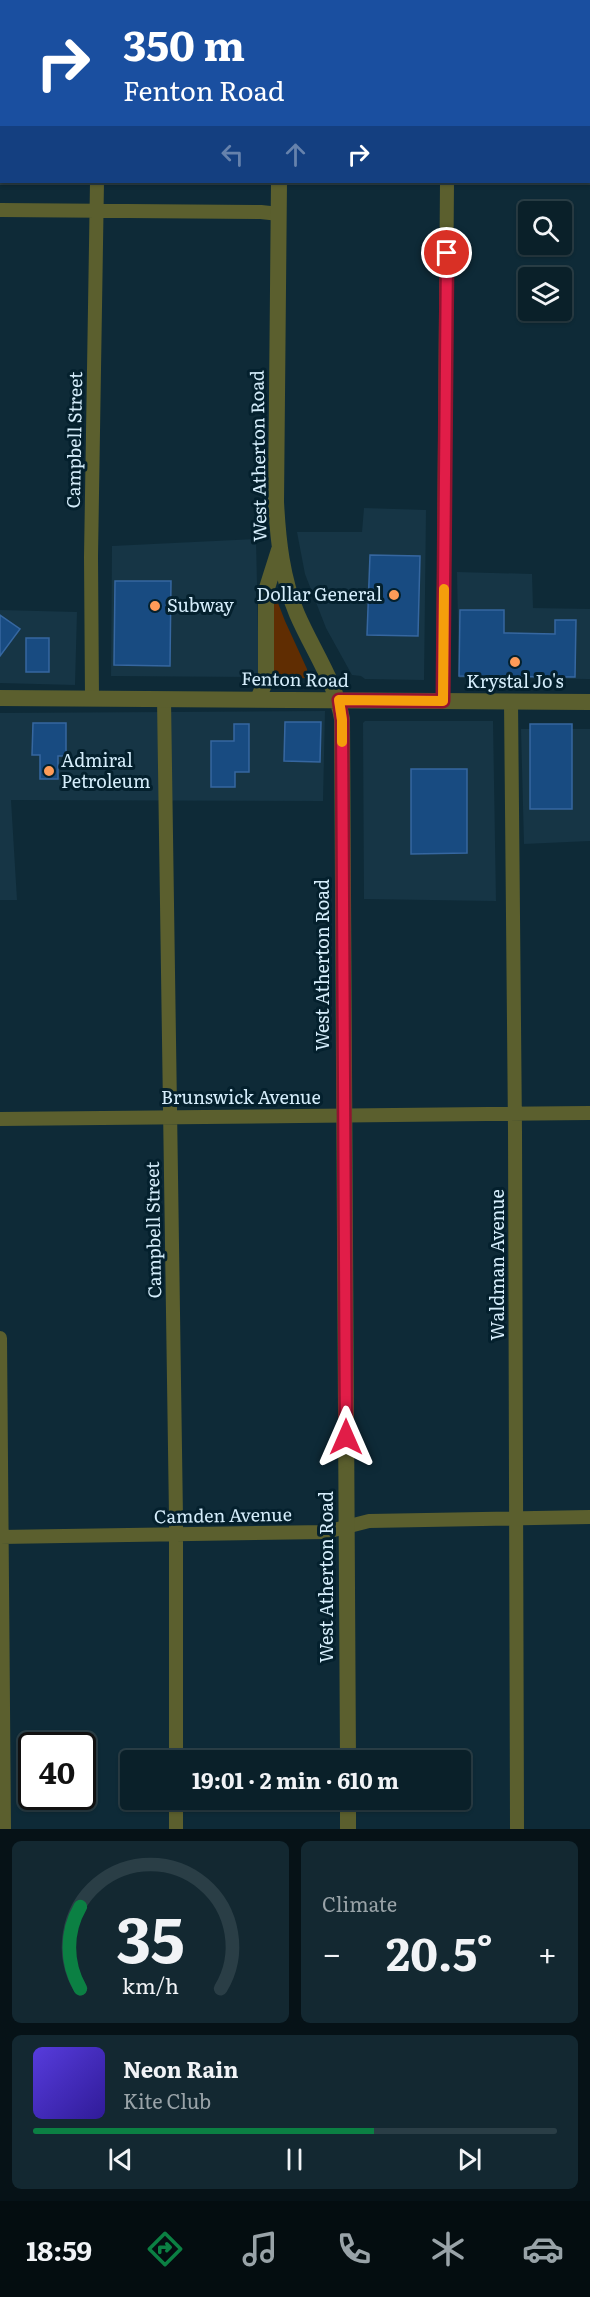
<!DOCTYPE html>
<html lang="en">
<head>
<meta charset="utf-8">
<style>
  body { margin:0; font-family:Literata,serif; background:#132831; color:#f1f3f6; height:100vh; display:flex; flex-direction:column; font-size:22px; white-space:nowrap }
  * { box-sizing:border-box; margin:0 }
  p { font-size:20px; color:#99a3a8 }
  .icon { flex:none; width:33px; height:33px; fill:none; stroke:currentColor; stroke-width:2; stroke-linecap:round; stroke-linejoin:round }
  .map { position:relative; height:1829px; overflow:hidden }
  .side { display:flex; flex-direction:column; gap:12px; padding:12px; background:#061217; flex:1 }
  .side>* { flex:none }
  .hud { position:absolute; left:0px; top:0px; width:591px; height:183px; box-shadow:0 2px 4px #0004,0 0 0 2px #2a3e46; background:#1a4fa0; color:#fff; overflow:hidden }
  .tools { position:absolute; left:518px; top:201px; display:grid; gap:12px }
  .tools a { display:grid; place-items:center; width:54px; height:54px; border-radius:6px; background:#0a2029; box-shadow:0 2px 4px #0004,0 0 0 2px #2a3e46; font-size:30px }
  .speed { position:absolute; left:18px; top:1732px; display:flex; gap:12px; font-size:30px; font-weight:700; text-align:center }
  .speed>* { display:grid; place-content:center; width:78px; height:78px; border-radius:50%; background:#0a2029; box-shadow:0 2px 4px #0004,0 0 0 2px #2a3e46; line-height:1 }
  .speed .limit { border:3px solid #111; border-radius:9px; background:#fff; color:#111 }
  .pin { position:absolute; display:grid; place-items:center; width:51px; height:51px; color:#fff; margin:-26px; border:3px solid #fff; border-radius:50%; box-shadow:0 2px 6px #0007 }
  .me { position:absolute; width:66px; margin:-33px; rotate:0deg; stroke-linejoin:round; filter:drop-shadow(0 0 4px #0008) }
  .turn { display:flex; align-items:center; gap:21px; height:126px; padding:0 24px; font-size:27px }
  .turn .icon { width:78px; height:78px; stroke-width:2.5 }
  .turn b { display:block; font-size:42px; line-height:51px }
  .lanes { display:flex; align-items:center; height:57px; padding:0 24px; background:#0003; justify-content:center; gap:30px; direction:ltr }
  .lanes .off { opacity:.35 }
  .big { font-size:45px; font-weight:700; line-height:1.1 }
  .side .widget { flex:1; display:flex; flex-direction:column; justify-content:center; gap:9px; min-width:0; padding:0 21px; border-radius:9px; background:#132831 }
  .side .dial { align-items:center; gap:0 }
  .dial svg { height:156px; overflow:visible; fill:none; stroke:#2a3e46; stroke-width:7; stroke-linecap:round; text-anchor:middle }
  .dial text { fill:#f1f3f6; stroke:none }
  .song { display:flex; align-items:center; gap:18px }
  .cover { width:72px; height:72px; border-radius:9px; background:linear-gradient(135deg,hsl(250 70% 55%),hsl(250 70% 35%)) }
  .played { height:6px; border-radius:3px; background:linear-gradient(90deg,#0b8043 65%,#2a3e46 65%) }
  .keys { display:flex; justify-content:space-around; direction:ltr }
  .heat { display:flex; justify-content:space-between; align-items:center; font-size:33px; direction:ltr }
  .side .tiles { flex:1; display:grid; gap:12px; grid-template-columns:1fr 1fr }
  .widget:last-child { grid-column:span 2 }
  .trip { position:absolute; left:120px; top:1750px; width:351px; height:60px; border-radius:6px; background:#0a2029; box-shadow:0 2px 4px #0004,0 0 0 2px #2a3e46; font-weight:700; line-height:60px; text-align:center }
  .tabs { display:flex; height:96px; justify-content:space-around; align-items:center; background:#040d10; color:#99a3a8 }
  .tabs .icon { width:42px; height:42px }
  .tabs .on { color:#0b8043 }
  .tabs b { font-size:27px; color:#f1f3f6 }
  .map>svg:first-child { display:block }
  .built { fill:#163545 }
  .green { fill:#602d02 }
  .building { fill:#184b81; stroke:#3667a0; stroke-width:1.5 }
  .lines { fill:none; stroke-linecap:round; stroke-linejoin:round }
  .minor { stroke:#5b5f2e; stroke-width:14 }
  .tertiary { stroke:#5b5f2e; stroke-width:16 }
  .route-casing { stroke:#92132f; stroke-width:15 }
  .route { stroke:#e11d48; stroke-width:10 }
  .slow { stroke:#f59e0b; stroke-width:10 }
  .poi-dot { fill:#fe9b58; stroke:#04202d; stroke-width:2 }
  .labels { text-anchor:middle; stroke-width:6; stroke-linejoin:round; paint-order:stroke }
  .street-label { font-size:18px; fill:#d5edfb; stroke:#04202d }
  .poi-label { font-size:18px; fill:#d5edfb; stroke:#04202d; text-anchor:start }
</style>
</head>
<body>
<div class="map">
<svg width="590" height="1829" viewBox="0 0 590 1829">
  <rect width="100%" height="100%" fill="#0e2a37"/>
  <path class="built" d="M 364,508 L 426,510 L 424,680 L 365,679 L 361,676 L 352,675 L 326,628 L 305,574 L 297,532 L 362,532 Z
    M 256,539 L 259,677 L 111,676 L 112,546 Z
    M 457,572 L 532,574 L 533,608 L 590,609 L 590,679 L 459,678 Z
    M 0,610 L 77,612 L 75,685 L 0,683 Z
    M 325,711 L 323,801 L 11,800 L 17,900 L 0,900 L 0,713 Z
    M 365,721 L 493,721 L 496,901 L 364,899 L 363,723 Z
    M 521,729 L 590,729 L 590,841 L 524,844 Z"/>
  <path class="green" d="M 273,590 L 285,621 L 307,669 L 308,678 L 270,679 Z"/>
  <path class="building" d="M 370,555 L 420,556 L 418,636 L 367,635 Z
    M 115,581 L 171,581 L 170,666 L 114,665 Z
    M 460,610 L 504,610 L 504,633 L 555,634 L 555,620 L 576,620 L 575,677 L 459,676 Z
    M 0,615 L 20,629 L 0,656 Z
    M 26,638 L 49,638 L 49,672 L 26,672 Z
    M 285,722 L 321,722 L 320,762 L 284,761 Z
    M 33,723 L 66,723 L 66,756 L 58,756 L 58,779 L 40,779 L 40,755 L 32,755 Z
    M 234,724 L 249,724 L 249,772 L 235,772 L 235,787 L 211,787 L 211,741 L 234,741 Z
    M 530,724 L 572,724 L 572,809 L 530,809 Z
    M 411,769 L 467,769 L 467,853 L 411,854 Z"/>
  <g class="lines">
    <path class="minor" d="M 98,2 L 98,0
      M 449,2 L 449,0
      M 0,210 L 261,212 L 279,214
      M 92,698 L 91,557 L 97,182
      M 164,699 L 176,1517 L 176,1761
      M 443,701 L 447,182
      M 511,701 L 515,1131 L 517,1829
      M 0,1119 L 590,1113
      M 0,1338 L 4,1829
      M 0,1537 L 326,1532 L 369,1521 L 590,1517
      M 176,1829 L 176,1800"/>
    <path class="tertiary" d="M 280,2 L 280,0
      M 279,182 L 276,502 C 278,540 282,579 297,614 C 312,649 336,683 342,719 L 348,1761
      M 0,698 L 590,702
      M 258,699 L 266,680 L 266,591 L 279,550
      M 348,1800 L 348,1829"/>
  </g>
  <g class="lines">
    <defs>
      <path id="route" d="M 346,1437 L 342,720 L 339,700 L 443,701 L 447,253"/>
    </defs>
    <use href="#route" class="route-casing"/>
    <use href="#route" class="route"/>
    <path class="slow" d="M 342,742 L 342,720 L 339,700 L 443,701 L 444,589"/>
  </g>
  <g class="poi-dot">
    <circle cx="394" cy="595" r="6"/>
    <circle cx="155" cy="606" r="6"/>
    <circle cx="515" cy="662" r="6"/>
    <circle cx="49" cy="771" r="6"/>
  </g>
  <g class="labels">
    <g class="street-label">
      <text transform="translate(75 440) rotate(-89)" y="6">Campbell Street</text>
      <text transform="translate(259 456) rotate(-91)" y="6">West Atherton Road</text>
      <text transform="translate(295 680) rotate(1)" y="6">Fenton Road</text>
      <text transform="translate(323 965) rotate(-90)" y="6">West Atherton Road</text>
      <text x="241" y="1104">Brunswick Avenue</text>
      <text transform="translate(154 1230) rotate(-91)" y="6">Campbell Street</text>
      <text transform="translate(498 1265) rotate(-90)" y="6">Waldman Avenue</text>
      <text transform="translate(223 1516) rotate(-1)" y="6">Camden Avenue</text>
      <text transform="translate(327 1577) rotate(-90)" y="6">West Atherton Road</text>
    </g>
    <g class="poi-label">
      <text x="382" y="601" text-anchor="end">Dollar General</text>
      <text x="167" y="612">Subway</text>
      <text x="515" y="688" text-anchor="middle">Krystal Jo's</text>
      <text x="61" y="767">Admiral<tspan x="61" dy="21">Petroleum</tspan></text>
    </g>
  </g>
</svg>
<div class="tools">
<a><svg class="icon" aria-label="search" viewBox="0 0 24 24"><circle cx="10" cy="10" r="6"/><path d="M15 15l6 6"/></svg></a>
<a><svg class="icon" aria-label="layers" viewBox="0 0 24 24"><path d="M12 4l9 5-9 5-9-5zM3 14l9 5 9-5"/></svg></a>
</div>
<div class="speed"><div class="limit">40</div></div>
<div class="pin" style="left:447px;top:253px;background:#d93025"><svg class="icon" aria-label="arrive" viewBox="0 0 24 24"><path d="M6 21V4h12l-3 4 3 4H6"/></svg></div>
<svg class="me" style="left:346px;top:1437px" viewBox="-20 -20 40 40"><path d="M0-17L14 15 0 8-14 15z" fill="#e11d48" stroke="#fff" stroke-width="4"/></svg>
<div class="trip">19:01 · 2 min · 610 m</div>
<div class="hud">
<div class="turn"><svg class="icon" aria-label="right" viewBox="0 0 24 24"><path d="M7 20v-9h11M14 6l5 5-5 5"/></svg><div><b>350 m</b>Fenton Road</div></div>
<div class="lanes"><svg class="icon off" aria-label="left" viewBox="0 0 24 24"><path d="M17 20v-9H6M10 6l-5 5 5 5"/></svg><svg class="icon off" aria-label="ahead" viewBox="0 0 24 24"><path d="M12 20V5M6 11l6-6 6 6"/></svg><svg class="icon" aria-label="right" viewBox="0 0 24 24"><path d="M7 20v-9h11M14 6l5 5-5 5"/></svg></div>
</div>
</div>
<section class="side">
<div class="tiles">
<div class="widget dial"><svg viewBox="0 0 100 80">
<path d="M14 69A42 42 0 1 1 86 69"/>
<path d="M14 69A42 42 0 0 1 14 27" stroke="#0b8043"/>
<text x="50" y="56" font-size="32" font-weight="700">35</text>
<text x="50" y="72" font-size="11">km/h</text>
</svg></div>
<div class="widget"><p>Climate</p>
<div class="heat"><a>−</a><b class="big">20.5°</b><a>+</a></div>
</div>
<div class="widget">
<div class="song"><i class="cover"></i><div><b>Neon Rain</b><p>Kite Club</p></div></div>
<div class="played"></div>
<div class="keys"><svg class="icon" aria-label="previous" viewBox="0 0 24 24"><path d="M18 5L8 12l10 7zM5 5v14"/></svg><svg class="icon" aria-label="pause" viewBox="0 0 24 24"><path d="M8 5v14M16 5v14"/></svg><svg class="icon" aria-label="next" viewBox="0 0 24 24"><path d="M6 5l10 7-10 7zM19 5v14"/></svg></div>
</div>
</div>
</section>
<nav class="tabs">
<b>18:59</b>
<svg class="icon on" aria-label="directions" viewBox="0 0 24 24"><path d="M12 3l9 9-9 9-9-9zM9 14v-3h6M13 9l2 2-2 2"/></svg>
<svg class="icon" aria-label="music" viewBox="0 0 24 24"><path d="M9 18V5l10-2v13"/><circle cx="6" cy="18" r="3"/><circle cx="16" cy="16" r="3"/></svg>
<svg class="icon" aria-label="phone" viewBox="0 0 24 24"><path d="M5 4h4l2 5-3 2q2 4 5 5l2-3 5 2v4C11 20 4 13 5 4z"/></svg>
<svg class="icon" aria-label="climate" viewBox="0 0 24 24"><path d="M12 3v18M4 7l16 10M4 17L20 7"/></svg>
<svg class="icon" aria-label="car" viewBox="0 0 24 24"><path d="M5 17H2v-5l4-1 3-4h7l3 4 3 1v5h-3M9 17h6M6 11h13"/><circle cx="7" cy="17" r="2"/><circle cx="17" cy="17" r="2"/></svg>
</nav>
</body>
</html>
